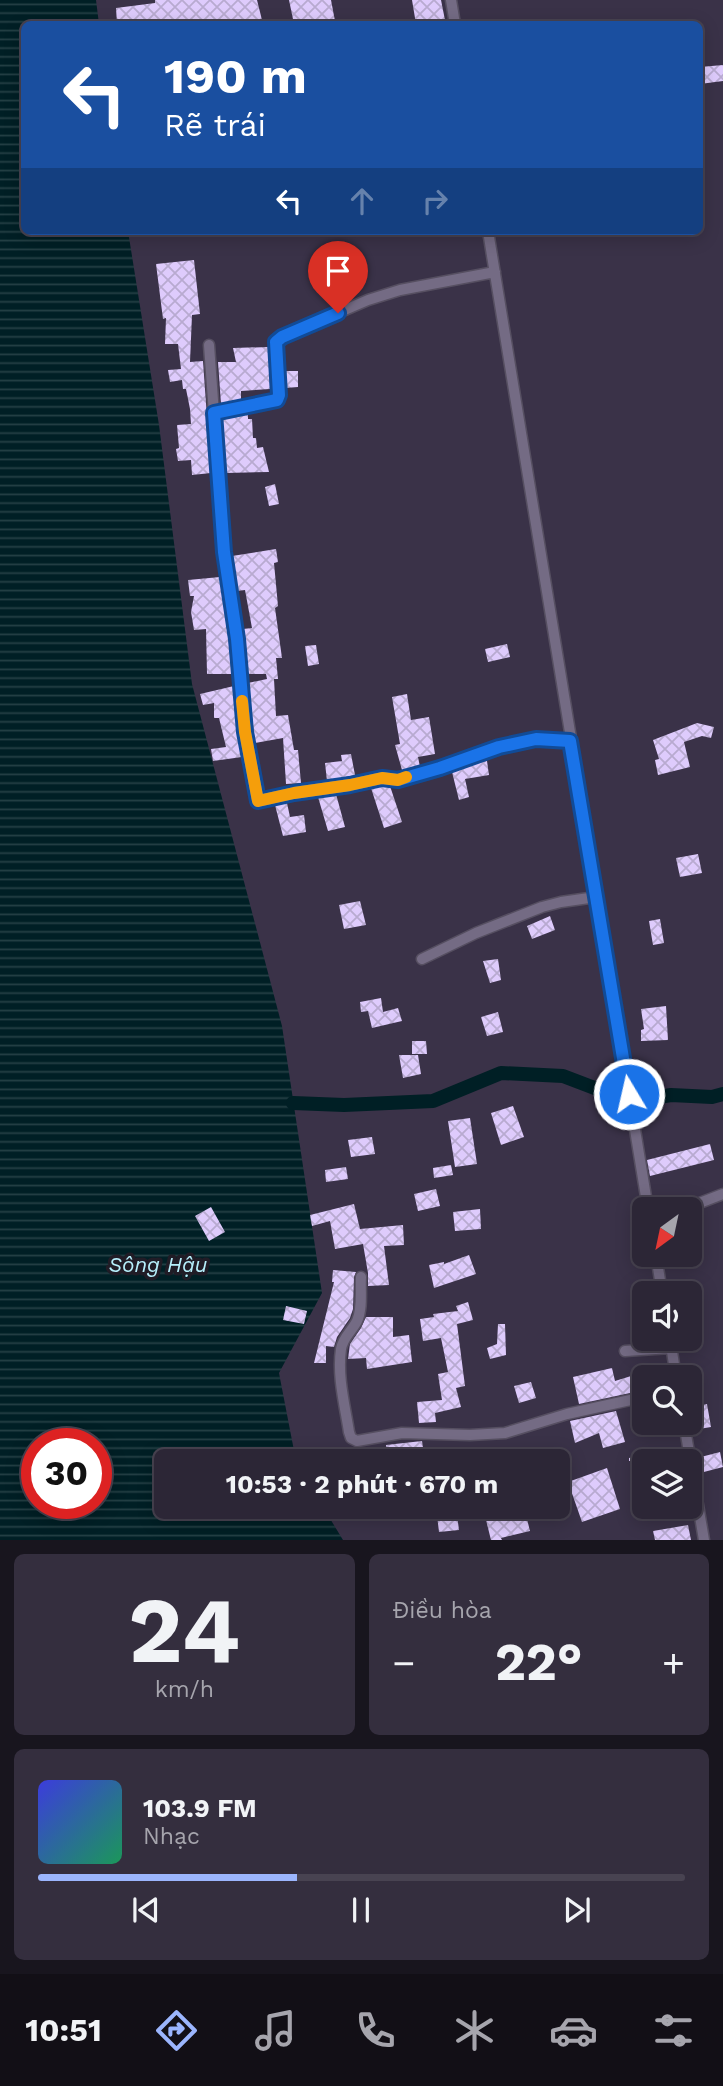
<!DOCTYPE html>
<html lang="vi">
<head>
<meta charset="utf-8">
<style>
  body { margin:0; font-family:"Work Sans",sans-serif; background:#342e3e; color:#f1f3f6; height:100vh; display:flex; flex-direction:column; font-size:26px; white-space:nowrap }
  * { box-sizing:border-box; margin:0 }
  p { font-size:23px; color:#a6a5ad }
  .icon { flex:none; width:38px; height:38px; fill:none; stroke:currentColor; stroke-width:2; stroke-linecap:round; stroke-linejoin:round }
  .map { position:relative; height:1540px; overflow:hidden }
  .side { display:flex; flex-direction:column; gap:14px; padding:14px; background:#18151e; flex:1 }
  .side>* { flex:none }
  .top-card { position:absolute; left:21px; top:21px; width:682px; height:214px; border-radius:10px; box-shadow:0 4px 18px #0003,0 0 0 2px #484351; background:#1a4fa0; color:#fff; overflow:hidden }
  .needle { width:46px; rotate:213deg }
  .buttons { position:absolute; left:632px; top:1197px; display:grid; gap:14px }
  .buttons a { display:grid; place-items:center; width:70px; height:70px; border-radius:10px; background:#2c2636; box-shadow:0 4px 18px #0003,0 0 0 2px #484351; font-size:35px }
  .speed { position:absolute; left:21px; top:1428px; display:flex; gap:14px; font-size:35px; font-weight:700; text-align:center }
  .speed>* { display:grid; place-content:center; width:91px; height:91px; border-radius:50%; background:#2c2636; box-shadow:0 4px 18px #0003,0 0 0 2px #484351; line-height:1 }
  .speed .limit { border:10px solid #d22; background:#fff; color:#111 }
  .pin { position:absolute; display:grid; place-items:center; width:60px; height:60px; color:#fff; margin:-72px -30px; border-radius:50% 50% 50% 0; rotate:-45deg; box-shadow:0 0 7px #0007 }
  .pin .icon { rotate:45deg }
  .me { position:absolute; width:77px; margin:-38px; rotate:351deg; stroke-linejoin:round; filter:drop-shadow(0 0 5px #0008) }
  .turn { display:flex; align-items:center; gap:24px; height:147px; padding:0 28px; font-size:32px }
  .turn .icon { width:91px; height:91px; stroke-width:2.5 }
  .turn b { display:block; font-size:49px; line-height:60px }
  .lanes { display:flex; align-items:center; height:66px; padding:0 28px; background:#0003; justify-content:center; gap:35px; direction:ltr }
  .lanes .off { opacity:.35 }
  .big { font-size:52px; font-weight:700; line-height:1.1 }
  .side .card { flex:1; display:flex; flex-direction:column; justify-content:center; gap:10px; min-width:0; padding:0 24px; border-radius:10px; background:#342e3e }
  .side .dial { align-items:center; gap:0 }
  .dial b { font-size:91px; line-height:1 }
  .song { display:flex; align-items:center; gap:21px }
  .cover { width:84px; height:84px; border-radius:10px; background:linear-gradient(135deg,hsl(240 70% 55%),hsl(150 70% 35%)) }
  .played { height:7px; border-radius:4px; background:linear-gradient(90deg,#9bb5fd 40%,#484351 40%) }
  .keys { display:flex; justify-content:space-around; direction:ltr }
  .heat { display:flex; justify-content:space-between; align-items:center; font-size:38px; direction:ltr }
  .side .tiles { flex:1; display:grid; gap:14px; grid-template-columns:1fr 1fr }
  .card:last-child { grid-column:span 2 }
  .trip { position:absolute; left:154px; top:1449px; width:416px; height:70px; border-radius:10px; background:#2c2636; box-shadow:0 4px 18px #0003,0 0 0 2px #484351; font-weight:700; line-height:70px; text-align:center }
  .menu { display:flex; height:112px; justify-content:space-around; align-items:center; background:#120f16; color:#a6a5ad }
  .menu .icon { width:49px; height:49px }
  .menu .current { color:#9bb5fd }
  .menu b { font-size:32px; color:#f1f3f6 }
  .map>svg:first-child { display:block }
  .water { fill:url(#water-rules); fill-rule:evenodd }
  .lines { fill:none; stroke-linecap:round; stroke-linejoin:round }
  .canal { stroke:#001f25; stroke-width:14 }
  .building { fill:url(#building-cross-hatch) }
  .street-casing { stroke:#564f61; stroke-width:13 }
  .street { stroke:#746b84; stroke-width:10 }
  .route-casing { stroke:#114b97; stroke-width:18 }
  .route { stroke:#1a73e8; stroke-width:12 }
  .slow { stroke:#f59e0b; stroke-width:12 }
  .labels { text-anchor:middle; stroke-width:7; stroke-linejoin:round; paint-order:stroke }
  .water-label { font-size:21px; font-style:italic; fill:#b6effb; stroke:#201c26 }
</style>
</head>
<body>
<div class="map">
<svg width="723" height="1540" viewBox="0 0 723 1540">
  <defs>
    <pattern id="water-rules" width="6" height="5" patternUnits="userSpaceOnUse" patternTransform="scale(1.75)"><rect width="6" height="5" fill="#001f25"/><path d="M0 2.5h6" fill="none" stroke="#254045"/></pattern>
    <pattern id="building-cross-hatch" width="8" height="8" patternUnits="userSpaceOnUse" patternTransform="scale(1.75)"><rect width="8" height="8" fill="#decbfc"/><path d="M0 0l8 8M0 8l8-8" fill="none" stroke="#b8aad0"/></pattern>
  </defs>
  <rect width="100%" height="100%" fill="#3a3248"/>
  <path class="water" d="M 0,0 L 96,0 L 99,24 L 24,24 L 24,231 L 128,231 L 159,425 L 192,684 L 282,1026 L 322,1293 L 279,1373 L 296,1461 L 166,1461 L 166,1507 L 323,1507 L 343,1540 L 0,1540 ZM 37,1444 L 96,1444 L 96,1503 L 37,1503 Z"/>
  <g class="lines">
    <path class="canal" d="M 293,1103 L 344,1105 L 433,1101 L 501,1073 L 563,1076 L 605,1092 L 647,1099 L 671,1095 L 712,1097 L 723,1094"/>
  </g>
  <path class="building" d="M 155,0 L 257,0 L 263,24 L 117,24 L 116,8 L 155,3 Z
    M 289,0 L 331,0 L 335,21 L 316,24 L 294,24 Z
    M 412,0 L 441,0 L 445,20 L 416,24 Z
    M 723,65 L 723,81 L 700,84 L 700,67 Z
    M 194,260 L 200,314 L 192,315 L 190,362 L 203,361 L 211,473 L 192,475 L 191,460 L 178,461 L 176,449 L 179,448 L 177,425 L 191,424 L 190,409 L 186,389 L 183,389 L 182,380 L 170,382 L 168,370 L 181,369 L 178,344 L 165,344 L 166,318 L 163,319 L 156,264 Z
    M 269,347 L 270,389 L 241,391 L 241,400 L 221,404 L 218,362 L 236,362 L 233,348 Z
    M 284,371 L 298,371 L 298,387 L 285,388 Z
    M 248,414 L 248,419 L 252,419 L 253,438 L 256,438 L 257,448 L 263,447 L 269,472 L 226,473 L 222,419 Z
    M 275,484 L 279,504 L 269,506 L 265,487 Z
    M 276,549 L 278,562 L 274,563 L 278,606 L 275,608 L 282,658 L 276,658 L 278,679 L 274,679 L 276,716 L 288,715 L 294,750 L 298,750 L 301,783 L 286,784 L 283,738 L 255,743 L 248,683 L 267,679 L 266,674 L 248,674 L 243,629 L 252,628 L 245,590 L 237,591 L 232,556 Z
    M 220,577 L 233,674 L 207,674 L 206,629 L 194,630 L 191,612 L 194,596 L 190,596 L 188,580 Z
    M 507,644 L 510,657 L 488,662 L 485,649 Z
    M 316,645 L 319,664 L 308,666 L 305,646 Z
    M 234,686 L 238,732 L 242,757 L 213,761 L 211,749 L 226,747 L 219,718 L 214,718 L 214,703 L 203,705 L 200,694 Z
    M 407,694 L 411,720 L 429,717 L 435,754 L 418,757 L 420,767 L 402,770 L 395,745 L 400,744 L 392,697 Z
    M 697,723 L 714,727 L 711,738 L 702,736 L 684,742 L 690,767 L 658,775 L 655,760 L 659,759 L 653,740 Z
    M 351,754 L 355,775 L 327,781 L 325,763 L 342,761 L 341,755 Z
    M 487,761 L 489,775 L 465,779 L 469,797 L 459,800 L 452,772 L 477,762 Z
    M 383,785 L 390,786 L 402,822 L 384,828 L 371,788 Z
    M 336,794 L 345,827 L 328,831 L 318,797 Z
    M 287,803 L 290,817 L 304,815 L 306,832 L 283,836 L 275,805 Z
    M 698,854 L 702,873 L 680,877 L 676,858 Z
    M 360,901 L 366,925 L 344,929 L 339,905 Z
    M 550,916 L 555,930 L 532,939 L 527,926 Z
    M 660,919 L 664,943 L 653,945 L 649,921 Z
    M 498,959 L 501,980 L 490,983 L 483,961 Z
    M 381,998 L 383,1012 L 398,1008 L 402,1021 L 372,1028 L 368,1011 L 361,1012 L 360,1002 Z
    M 666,1006 L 668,1040 L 641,1041 L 641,1030 L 644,1029 L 641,1009 Z
    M 498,1012 L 503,1032 L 487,1036 L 481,1017 Z
    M 412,1041 L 426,1041 L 427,1054 L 412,1054 Z
    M 399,1055 L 418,1055 L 421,1074 L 403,1078 Z
    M 513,1106 L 524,1137 L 501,1145 L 491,1113 Z
    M 470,1118 L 477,1164 L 455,1167 L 448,1121 Z
    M 372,1137 L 375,1154 L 351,1157 L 348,1140 Z
    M 710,1144 L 714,1160 L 650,1176 L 647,1160 Z
    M 451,1165 L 453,1175 L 434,1178 L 433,1168 Z
    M 346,1167 L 348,1179 L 326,1182 L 325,1170 Z
    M 436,1189 L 440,1206 L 418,1211 L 414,1194 Z
    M 354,1204 L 360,1229 L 403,1225 L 404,1245 L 384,1246 L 389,1285 L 368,1286 L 368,1273 L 363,1244 L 335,1249 L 330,1221 L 312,1226 L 310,1215 Z
    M 211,1207 L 225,1232 L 209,1241 L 195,1216 Z
    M 480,1209 L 481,1229 L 455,1231 L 453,1212 Z
    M 469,1255 L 476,1274 L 434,1288 L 429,1265 L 444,1262 L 444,1264 Z
    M 333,1270 L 356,1272 L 354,1277 L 353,1309 L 350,1318 L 337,1337 L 334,1347 L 326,1346 L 326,1363 L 314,1363 L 334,1282 L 332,1282 Z
    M 468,1302 L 473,1320 L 457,1324 L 465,1386 L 456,1388 L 461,1407 L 435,1413 L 436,1422 L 419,1423 L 417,1402 L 442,1400 L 438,1374 L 448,1372 L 441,1338 L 423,1341 L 420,1319 L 434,1317 L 433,1314 L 458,1311 L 456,1306 Z
    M 286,1306 L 307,1311 L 304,1324 L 283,1320 Z
    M 366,1317 L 393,1317 L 393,1337 L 409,1335 L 412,1362 L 367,1369 L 366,1358 L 348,1359 L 350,1344 L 361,1328 Z
    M 498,1324 L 505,1324 L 506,1355 L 490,1359 L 487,1348 L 497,1344 Z
    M 612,1368 L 615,1381 L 644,1372 L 644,1390 L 579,1404 L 573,1377 Z
    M 531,1382 L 536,1398 L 519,1403 L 514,1386 Z
    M 707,1404 L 711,1427 L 693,1430 L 690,1418 L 690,1408 Z
    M 616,1411 L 625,1442 L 603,1448 L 599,1433 L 575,1443 L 570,1421 Z
    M 422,1441 L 425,1461 L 388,1461 L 386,1445 Z
    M 669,1447 L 672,1460 L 629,1461 L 629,1458 Z
    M 720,1452 L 723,1467 L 700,1473 L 697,1458 Z
    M 607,1468 L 620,1509 L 582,1522 L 568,1482 Z
    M 436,1507 L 456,1507 L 459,1530 L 439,1532 Z
    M 508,1507 L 524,1507 L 530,1531 L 501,1538 L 502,1540 L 491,1540 L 485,1516 L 509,1511 Z
    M 688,1525 L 691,1540 L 655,1540 L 653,1531 Z"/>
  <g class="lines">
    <defs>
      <path id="street" d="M 451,0 L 455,24
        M 488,231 L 648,1209
        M 209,345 L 224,552 L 237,639 L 245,731 L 258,801 L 382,778 C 422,783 461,757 499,747 C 524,740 545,740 570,741
        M 214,413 L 272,402 L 278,399 L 276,346 L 276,342 L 282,337 L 368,300 L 400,290 L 495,272
        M 422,959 L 476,933 L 542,907 L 561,902 L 596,897
        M 684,1209 L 723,1194
        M 656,1255 L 662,1293
        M 361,1277 C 360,1290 363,1308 357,1321 C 352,1331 343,1337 341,1349 C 337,1376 345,1406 349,1432 L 351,1438 L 357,1441 L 402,1433 L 470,1435 L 505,1433 L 567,1414 L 644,1397
        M 670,1339 L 676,1377
        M 625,1351 L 671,1348
        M 684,1423 L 704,1540"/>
    </defs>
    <use href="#street" class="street-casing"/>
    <use href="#street" class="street"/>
  </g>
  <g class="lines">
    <defs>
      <path id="route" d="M 338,313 L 282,337 L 276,342 L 279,395 L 277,400 L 214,413 L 224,552 L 237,639 L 245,732 L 258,801 L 294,793 L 350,785 L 382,778 L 398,780 L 440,768 L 499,747 L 536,739 L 570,741 L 629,1094"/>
    </defs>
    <use href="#route" class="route-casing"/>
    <use href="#route" class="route"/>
    <path class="slow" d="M 242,701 L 245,732 L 258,801 L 294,793 L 350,785 L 382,778 L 398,780 L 406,777"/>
  </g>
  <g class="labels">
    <g class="water-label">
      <text x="158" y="1272">Sông Hậu</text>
    </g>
  </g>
</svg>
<div class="buttons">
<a><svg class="needle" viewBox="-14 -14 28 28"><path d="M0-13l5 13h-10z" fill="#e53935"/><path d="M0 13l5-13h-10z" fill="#a6a5ad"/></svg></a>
<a><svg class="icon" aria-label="sound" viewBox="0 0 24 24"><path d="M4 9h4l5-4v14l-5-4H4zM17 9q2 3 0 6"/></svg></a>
<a><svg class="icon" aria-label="search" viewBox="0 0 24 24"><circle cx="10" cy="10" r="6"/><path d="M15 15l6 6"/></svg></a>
<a><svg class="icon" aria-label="layers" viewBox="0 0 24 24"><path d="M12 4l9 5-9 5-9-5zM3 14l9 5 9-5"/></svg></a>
</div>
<div class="speed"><div class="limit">30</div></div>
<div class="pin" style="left:338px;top:313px;background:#d93025"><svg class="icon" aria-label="arrive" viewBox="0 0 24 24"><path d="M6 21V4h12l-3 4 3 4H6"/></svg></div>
<svg class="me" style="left:629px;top:1094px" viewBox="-20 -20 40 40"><circle r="17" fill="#1a73e8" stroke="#fff" stroke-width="3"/><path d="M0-11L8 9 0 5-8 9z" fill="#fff"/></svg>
<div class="trip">10:53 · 2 phút · 670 m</div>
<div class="top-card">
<div class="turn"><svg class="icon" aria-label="left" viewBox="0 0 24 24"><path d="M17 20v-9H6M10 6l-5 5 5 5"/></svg><div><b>190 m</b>Rẽ trái</div></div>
<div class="lanes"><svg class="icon" aria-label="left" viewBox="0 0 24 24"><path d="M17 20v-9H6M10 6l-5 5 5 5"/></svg><svg class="icon off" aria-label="ahead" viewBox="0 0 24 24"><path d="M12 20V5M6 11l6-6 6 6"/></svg><svg class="icon off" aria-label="right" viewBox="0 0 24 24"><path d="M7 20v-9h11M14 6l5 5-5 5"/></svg></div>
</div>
</div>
<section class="side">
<div class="tiles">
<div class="card dial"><b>24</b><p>km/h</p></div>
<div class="card"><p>Điều hòa</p>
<div class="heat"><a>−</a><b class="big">22°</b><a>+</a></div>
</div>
<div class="card">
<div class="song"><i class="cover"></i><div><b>103.9 FM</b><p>Nhạc</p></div></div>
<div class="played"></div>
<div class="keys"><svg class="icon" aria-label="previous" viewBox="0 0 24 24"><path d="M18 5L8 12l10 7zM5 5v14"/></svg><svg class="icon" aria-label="pause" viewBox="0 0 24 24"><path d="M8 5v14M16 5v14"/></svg><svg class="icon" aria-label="next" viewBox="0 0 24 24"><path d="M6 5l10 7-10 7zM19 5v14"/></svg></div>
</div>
</div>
</section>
<nav class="menu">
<b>10:51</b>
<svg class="icon current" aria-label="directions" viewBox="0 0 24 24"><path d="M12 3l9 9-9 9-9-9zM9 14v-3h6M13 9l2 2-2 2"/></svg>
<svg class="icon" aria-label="music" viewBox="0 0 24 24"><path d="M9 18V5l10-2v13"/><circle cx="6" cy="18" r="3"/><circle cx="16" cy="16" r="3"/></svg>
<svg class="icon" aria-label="phone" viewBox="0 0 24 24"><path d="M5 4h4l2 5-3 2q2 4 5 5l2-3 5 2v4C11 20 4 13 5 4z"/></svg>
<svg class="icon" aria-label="climate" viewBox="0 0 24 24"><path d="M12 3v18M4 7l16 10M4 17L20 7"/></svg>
<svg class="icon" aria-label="car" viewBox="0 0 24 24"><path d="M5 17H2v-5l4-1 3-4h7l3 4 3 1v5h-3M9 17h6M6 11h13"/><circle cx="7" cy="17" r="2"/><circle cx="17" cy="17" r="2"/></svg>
<svg class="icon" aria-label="filters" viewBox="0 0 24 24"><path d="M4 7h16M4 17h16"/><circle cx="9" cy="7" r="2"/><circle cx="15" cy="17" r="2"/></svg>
</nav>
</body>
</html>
